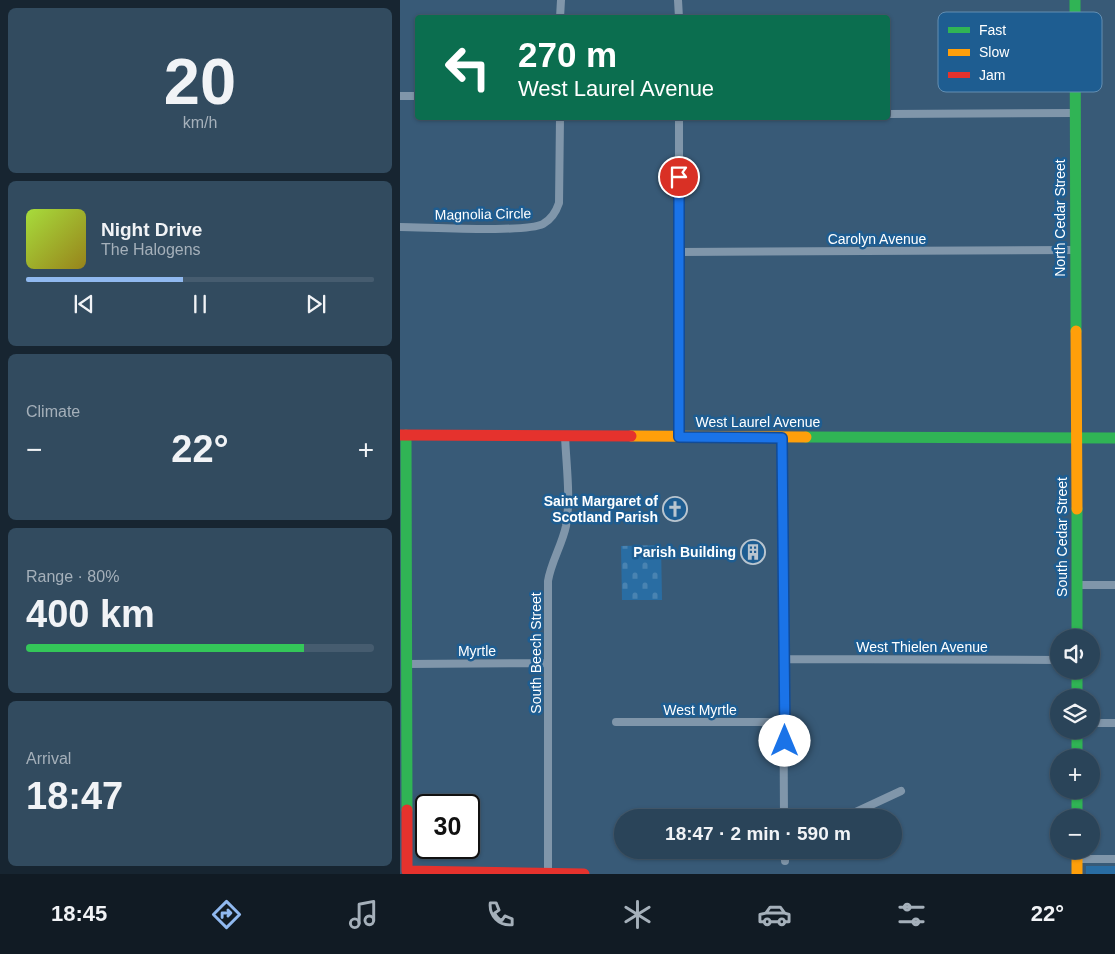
<!DOCTYPE html>
<html lang="en">
<head>
<meta charset="utf-8">
<style>
  body { margin:0; font-family:Arial,sans-serif; background:#324b5f; color:#f1f3f6; height:100vh; display:flex; flex-direction:column; font-size:19px; white-space:nowrap }
  * { box-sizing:border-box; margin:0 }
  p { font-size:16px; color:#a5b0ba }
  .icon { flex:none; width:28px; height:28px; fill:none; stroke:currentColor; stroke-width:2; stroke-linecap:round; stroke-linejoin:round }
  .map { position:relative; flex:1; overflow:hidden }
  .panel { display:flex; flex-direction:column; gap:8px; padding:8px; background:#172531; width:400px }
  .panel>* { flex:none }
  .top-card { position:absolute; left:15px; top:15px; width:475px; height:105px; border-radius:5px; box-shadow:0 1px 4px #0004,0 0 0 1px #465c6f; background:#0b6e4f; color:#fff; overflow:hidden }
  .fabs { position:absolute; left:650px; top:629px; display:grid; gap:10px }
  .fabs a { display:grid; place-items:center; width:50px; height:50px; border-radius:50%; background:#2a4459; box-shadow:0 1px 4px #0004,0 0 0 1px #465c6f; font-size:25px }
  .speed { position:absolute; left:15px; top:794px; display:flex; gap:10px; font-size:25px; font-weight:700; text-align:center }
  .speed>* { display:grid; place-content:center; width:65px; height:65px; border-radius:50%; background:#2a4459; box-shadow:0 1px 4px #0004,0 0 0 1px #465c6f; line-height:1 }
  .speed .limit { border:2px solid #111; border-radius:8px; background:#fff; color:#111 }
  .pin { position:absolute; display:grid; place-items:center; width:42px; height:42px; color:#fff; margin:-21px; border:2px solid #fff; border-radius:50%; box-shadow:0 1px 5px #0007 }
  .me { position:absolute; width:55px; margin:-28px; rotate:0deg; stroke-linejoin:round; filter:drop-shadow(0 0 4px #0008) }
  .turn { display:flex; align-items:center; gap:18px; height:105px; padding:0 20px; font-size:22px }
  .turn .icon { width:65px; height:65px; stroke-width:2.5 }
  .turn b { display:block; font-size:35px; line-height:42px }
  .big { font-size:38px; font-weight:700; line-height:1.1 }
  .panel .card { flex:1; display:flex; flex-direction:column; justify-content:center; gap:8px; min-width:0; padding:0 18px; border-radius:8px; background:#324b5f }
  .panel .dial { align-items:center; gap:0 }
  .dial b { font-size:65px; line-height:1 }
  .song { display:flex; align-items:center; gap:15px }
  .cover { width:60px; height:60px; border-radius:8px; background:linear-gradient(135deg,hsl(80 70% 55%),hsl(50 70% 35%)) }
  .played { height:5px; border-radius:2px; background:linear-gradient(90deg,#90b9f0 45%,#465c6f 45%) }
  .keys { display:flex; justify-content:space-around; direction:ltr }
  .heat { display:flex; justify-content:space-between; align-items:center; font-size:28px; direction:ltr }
  .charge { height:8px; border-radius:4px; background:linear-gradient(90deg,#34c759 80%,#465c6f 0) }
  .trip { position:absolute; left:214px; top:809px; width:288px; height:50px; border-radius:25px; background:#2a4459; box-shadow:0 1px 4px #0004,0 0 0 1px #465c6f; font-weight:700; line-height:50px; text-align:center }
  .dock { display:flex; height:80px; justify-content:space-around; align-items:center; background:#111b24; color:#a5b0ba }
  .dock .icon { width:35px; height:35px }
  .dock .active { color:#90b9f0 }
  .dock b { font-size:22px; color:#f1f3f6 }
  main { display:flex; flex:1; min-height:0 }
  .map>svg:first-child { display:block }
  .cemetery { fill:url(#cemetery-stones) }
  .park { fill:#296da3 }
  .lines { fill:none; stroke-linecap:round; stroke-linejoin:round }
  .street { stroke:#8096aa; stroke-width:8 }
  .fast { stroke:#30b455; stroke-width:11 }
  .slow { stroke:#ff9f0a; stroke-width:11 }
  .jam { stroke:#e5322d; stroke-width:11 }
  .route-casing { stroke:#114b97; stroke-width:12 }
  .route { stroke:#1a73e8; stroke-width:9 }
  .labels { text-anchor:middle; stroke-width:5; stroke-linejoin:round; paint-order:stroke }
  .street-label { font-size:14px; fill:#fff; stroke:#1e5d91 }
  .poi-label { font-size:14px; font-weight:bold; fill:#fff; stroke:#1e5d91; text-anchor:end }
  .key { fill:#1e5d91; stroke:#628eb2; stroke-width:1 }
  .key-label { font-size:14px; fill:#fff }
</style>
</head>
<body>
<main>
<section class="panel">
<div class="card dial"><b>20</b><p>km/h</p></div>
<div class="card">
<div class="song"><i class="cover"></i><div><b>Night Drive</b><p>The Halogens</p></div></div>
<div class="played"></div>
<div class="keys"><svg class="icon" aria-label="previous" viewBox="0 0 24 24"><path d="M18 5L8 12l10 7zM5 5v14"/></svg><svg class="icon" aria-label="pause" viewBox="0 0 24 24"><path d="M8 5v14M16 5v14"/></svg><svg class="icon" aria-label="next" viewBox="0 0 24 24"><path d="M6 5l10 7-10 7zM19 5v14"/></svg></div>
</div>
<div class="card"><p>Climate</p>
<div class="heat"><a>−</a><b class="big">22°</b><a>+</a></div>
</div>
<div class="card"><p>Range · 80%</p><b class="big">400 km</b><div class="charge"></div></div>
<div class="card"><p>Arrival</p><b class="big">18:47</b></div>
</section>
<div class="map">
<svg width="715" height="874" viewBox="0 0 715 874">
  <defs>
    <pattern id="cemetery-stones" width="16" height="16" patternUnits="userSpaceOnUse" patternTransform="scale(1.25)"><rect width="16" height="16" fill="#296da3"/><path d="M2 7V4a2 2 0 0 1 4 0v3zM10 15v-3a2 2 0 0 1 4 0v3z" fill="#4983b1"/></pattern>
  </defs>
  <rect width="100%" height="100%" fill="#385a77"/>
  <path class="cemetery" d="M 261,545 L 262,600 L 222,600 L 221,546 Z"/>
  <path class="park" d="M 686,866 L 715,866 L 715,874 L 686,874 Z"/>
  <g class="lines">
    <path class="street" d="M 278,0 L 279,18
      M 160,18 L 161,0
      M 0,96 L 18,96
      M 488,114 L 674,113
      M 279,118 L 279,437
      M 0,227 C 27,227 125,233 143,224 C 152,219 156,212 159,203 L 160,118
      M 280,252 L 674,250
      M 382,438 L 384,818
      M 677,585 L 715,585
      M 384,659 L 659,660
      M 7,664 L 148,663
      M 216,722 L 385,722
      M 691,723 L 715,723
      M 443,818 L 501,791
      M 385,850 L 385,861
      M 677,859 L 715,859
      M 148,873 L 148,581 C 151,562 162,545 166,526 C 171,497 166,464 165,435"/>
    <path class="fast" d="M 675,0 L 676,331
      M 6,435 L 7,810
      M 406,437 L 715,438
      M 677,509 L 677,638
      M 677,670 L 677,698
      M 677,730 L 677,758
      M 677,790 L 677,818"/>
    <path class="slow" d="M 676,331 L 677,509
      M 231,436 L 406,437
      M 677,850 L 677,874"/>
    <path class="jam" d="M 0,435 L 231,436
      M 7,810 L 7,871 L 184,874"/>
  </g>
  <g class="lines">
    <defs>
      <path id="route" d="M 279,177 L 279,437 L 382,438 L 385,741"/>
    </defs>
    <use href="#route" class="route-casing"/>
    <use href="#route" class="route"/>
  </g>
  <defs>
    <symbol id="church-ring" viewBox="-11 -11 22 22"><circle r="9.5" fill="#1e5d91" stroke="#b9c5cf" stroke-width="1.5"/><path d="M-1.2-6h2.4v3.5h3.3v2.4h-3.3V6h-2.4V-.1h-3.3v-2.4h3.3Z" fill="#b9c5cf"/></symbol>
    <symbol id="building-ring" viewBox="-11 -11 22 22"><circle r="9.5" fill="#1e5d91" stroke="#b9c5cf" stroke-width="1.5"/><path d="M-4-6H4V6H1V3H-1V6H-4ZM-2.5-4.3h1.7v1.8h-1.7ZM.8-4.3h1.7v1.8H.8ZM-2.5-1h1.7V.8h-1.7ZM.8-1h1.7V.8H.8Z" fill="#b9c5cf"/></symbol>
  </defs>
  <g fill-rule="evenodd">
    <use href="#church-ring" x="261" y="495" width="28" height="28"/>
    <use href="#building-ring" x="339" y="538" width="28" height="28"/>
  </g>
  <g class="labels">
    <g class="street-label">
      <text transform="translate(83 214) rotate(-1)" y="5">Magnolia Circle</text>
      <text transform="translate(660 218) rotate(-90)" y="5">North Cedar Street</text>
      <text x="477" y="244">Carolyn Avenue</text>
      <text x="358" y="427">West Laurel Avenue</text>
      <text transform="translate(662 537) rotate(-90)" y="5">South Cedar Street</text>
      <text x="522" y="652">West Thielen Avenue</text>
      <text x="77" y="656">Myrtle</text>
      <text transform="translate(136 653) rotate(-90)" y="5">South Beech Street</text>
      <text x="300" y="715">West Myrtle</text>
    </g>
    <g class="poi-label">
      <text x="258" y="506">Saint Margaret of<tspan x="258" dy="16">Scotland Parish</tspan></text>
      <text x="336" y="557">Parish Building</text>
    </g>
  </g>
  <rect x="538" y="12" width="164" height="80" rx="8" class="key"/>
  <rect x="548" y="27" width="22" height="6" fill="#30b455"/>
  <rect x="548" y="49" width="22" height="7" fill="#ff9f0a"/>
  <rect x="548" y="72" width="22" height="6" fill="#e5322d"/>
  <g class="key-label">
    <text x="579" y="35">Fast</text>
    <text x="579" y="57">Slow</text>
    <text x="579" y="80">Jam</text>
  </g>
</svg>
<div class="fabs">
<a><svg class="icon" aria-label="sound" viewBox="0 0 24 24"><path d="M4 9h4l5-4v14l-5-4H4zM17 9q2 3 0 6"/></svg></a>
<a><svg class="icon" aria-label="layers" viewBox="0 0 24 24"><path d="M12 4l9 5-9 5-9-5zM3 14l9 5 9-5"/></svg></a>
<a>+</a>
<a>−</a>
</div>
<div class="speed"><div class="limit">30</div></div>
<div class="pin" style="left:279px;top:177px;background:#d93025"><svg class="icon" aria-label="arrive" viewBox="0 0 24 24"><path d="M6 21V4h12l-3 4 3 4H6"/></svg></div>
<svg class="me" style="left:385px;top:741px" viewBox="-20 -20 40 40"><circle r="19" fill="#fff"/><path d="M0-13L10 11 0 6-10 11z" fill="#1a73e8"/></svg>
<div class="trip">18:47 · 2 min · 590 m</div>
<div class="top-card">
<div class="turn"><svg class="icon" aria-label="left" viewBox="0 0 24 24"><path d="M17 20v-9H6M10 6l-5 5 5 5"/></svg><div><b>270 m</b>West Laurel Avenue</div></div>
</div>
</div>
</main>
<nav class="dock">
<b>18:45</b>
<svg class="icon active" aria-label="directions" viewBox="0 0 24 24"><path d="M12 3l9 9-9 9-9-9zM9 14v-3h6M13 9l2 2-2 2"/></svg>
<svg class="icon" aria-label="music" viewBox="0 0 24 24"><path d="M9 18V5l10-2v13"/><circle cx="6" cy="18" r="3"/><circle cx="16" cy="16" r="3"/></svg>
<svg class="icon" aria-label="phone" viewBox="0 0 24 24"><path d="M5 4h4l2 5-3 2q2 4 5 5l2-3 5 2v4C11 20 4 13 5 4z"/></svg>
<svg class="icon" aria-label="climate" viewBox="0 0 24 24"><path d="M12 3v18M4 7l16 10M4 17L20 7"/></svg>
<svg class="icon" aria-label="car" viewBox="0 0 24 24"><path d="M5 17H2v-5l4-1 3-4h7l3 4 3 1v5h-3M9 17h6M6 11h13"/><circle cx="7" cy="17" r="2"/><circle cx="17" cy="17" r="2"/></svg>
<svg class="icon" aria-label="filters" viewBox="0 0 24 24"><path d="M4 7h16M4 17h16"/><circle cx="9" cy="7" r="2"/><circle cx="15" cy="17" r="2"/></svg>
<b>22°</b>
</nav>
</body>
</html>
